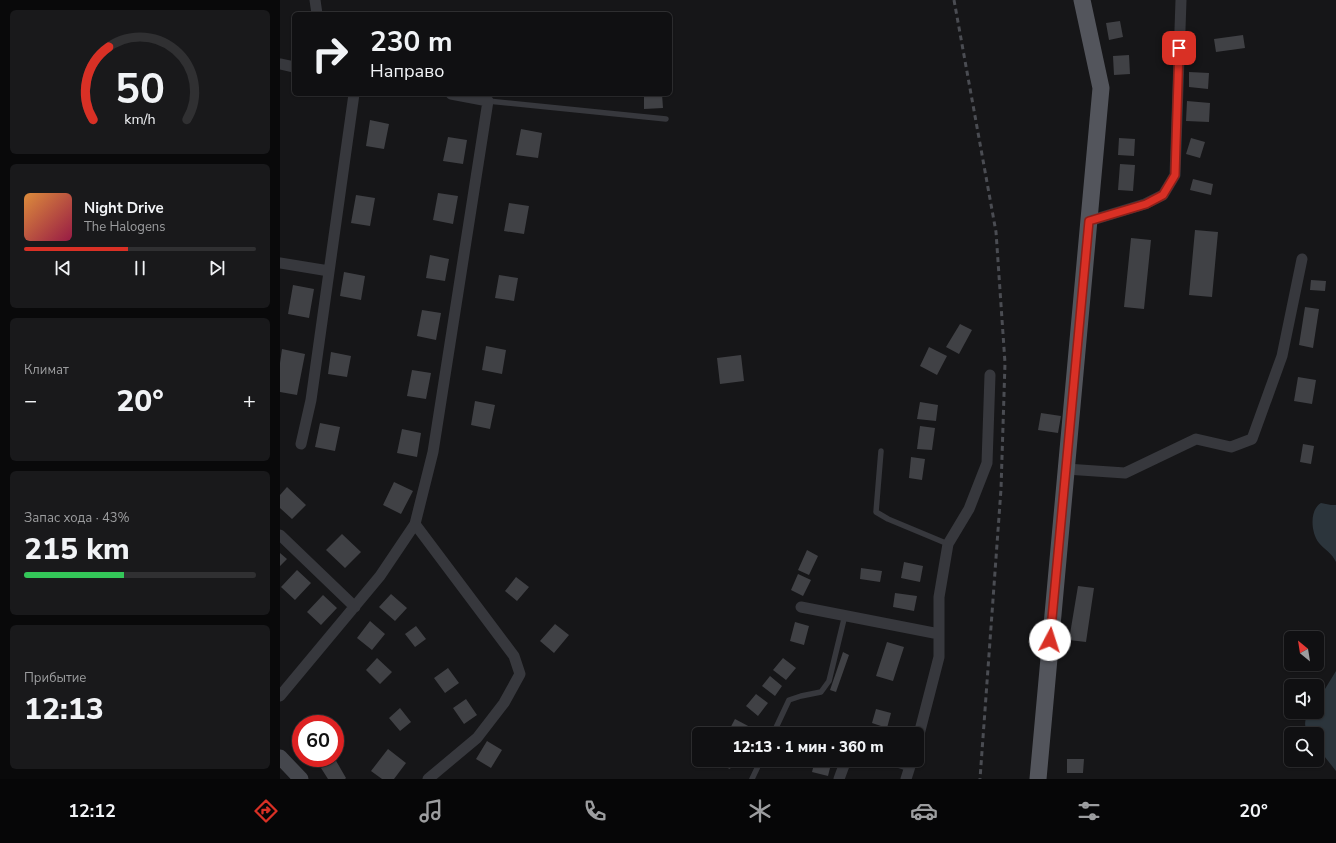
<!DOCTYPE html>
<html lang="ru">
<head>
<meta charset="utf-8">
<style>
  body { margin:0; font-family:"Nunito Sans",sans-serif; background:#19191b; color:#f1f3f6; height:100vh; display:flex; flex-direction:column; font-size:15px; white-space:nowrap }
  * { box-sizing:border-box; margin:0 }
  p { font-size:13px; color:#9c9d9f }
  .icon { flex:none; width:22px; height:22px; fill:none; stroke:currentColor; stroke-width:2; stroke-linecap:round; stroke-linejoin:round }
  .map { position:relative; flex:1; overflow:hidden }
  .details { display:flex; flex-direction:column; gap:10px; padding:10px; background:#09090a; width:280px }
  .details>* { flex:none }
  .hud { position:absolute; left:12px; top:12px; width:380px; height:84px; border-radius:6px; box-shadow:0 1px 3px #0004,0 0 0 1px #303032; background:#101012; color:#f1f3f6; overflow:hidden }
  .needle { width:26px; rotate:330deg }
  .fabs { position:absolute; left:1004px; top:631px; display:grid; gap:8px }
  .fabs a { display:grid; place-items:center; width:40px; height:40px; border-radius:6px; background:#101012; box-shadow:0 1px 3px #0004,0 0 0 1px #303032; font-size:20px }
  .speed { position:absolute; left:12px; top:715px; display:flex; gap:8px; font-size:20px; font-weight:700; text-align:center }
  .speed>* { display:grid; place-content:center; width:52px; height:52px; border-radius:50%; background:#101012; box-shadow:0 1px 3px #0004,0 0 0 1px #303032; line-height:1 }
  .speed .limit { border:6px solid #d22; background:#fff; color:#111 }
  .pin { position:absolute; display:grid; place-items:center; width:34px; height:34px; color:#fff; margin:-17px; border-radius:8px; box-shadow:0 2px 6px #0006 }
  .me { position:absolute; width:44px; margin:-22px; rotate:5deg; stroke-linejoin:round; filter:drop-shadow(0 0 3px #0008) }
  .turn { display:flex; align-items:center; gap:14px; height:84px; padding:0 12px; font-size:18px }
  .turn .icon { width:52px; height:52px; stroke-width:2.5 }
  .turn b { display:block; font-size:28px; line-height:34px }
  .big { font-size:30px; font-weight:800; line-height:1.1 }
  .details .card { flex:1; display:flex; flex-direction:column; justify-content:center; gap:6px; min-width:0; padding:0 14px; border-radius:6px; background:#19191b }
  .details .dial { align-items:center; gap:0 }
  .dial svg { height:104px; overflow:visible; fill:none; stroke:#303032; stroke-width:7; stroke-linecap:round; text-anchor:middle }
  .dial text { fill:#f1f3f6; stroke:none }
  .song { display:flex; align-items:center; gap:12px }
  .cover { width:48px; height:48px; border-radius:6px; background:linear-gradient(135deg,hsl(30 70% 55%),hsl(340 70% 35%)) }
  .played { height:4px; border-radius:2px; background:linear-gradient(90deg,#d93025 45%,#303032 45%) }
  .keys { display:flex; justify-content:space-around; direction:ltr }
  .heat { display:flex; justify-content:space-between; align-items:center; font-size:22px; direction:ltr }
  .charge { height:6px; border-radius:3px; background:linear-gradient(90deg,#34c759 43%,#303032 0) }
  .trip { position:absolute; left:412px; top:727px; width:232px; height:40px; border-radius:6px; background:#101012; box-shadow:0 1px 3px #0004,0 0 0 1px #303032; font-weight:800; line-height:40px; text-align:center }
  .tab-bar { display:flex; height:64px; justify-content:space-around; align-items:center; background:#060607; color:#9c9d9f }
  .tab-bar .icon { width:28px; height:28px }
  .tab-bar .active { color:#d93025 }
  .tab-bar b { font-size:18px; color:#f1f3f6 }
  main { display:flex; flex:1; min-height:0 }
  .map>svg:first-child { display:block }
  .water { fill:#2c353c }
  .building { fill:#404145 }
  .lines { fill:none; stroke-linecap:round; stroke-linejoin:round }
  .lane { stroke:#37383d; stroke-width:5.5 }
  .street { stroke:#37383d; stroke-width:11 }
  .secondary { stroke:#45474d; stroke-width:15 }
  .primary { stroke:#53555c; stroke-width:17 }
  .rail { stroke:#4a4c52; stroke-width:3; stroke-dasharray:5 4; stroke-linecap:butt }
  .route-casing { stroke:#8d1f18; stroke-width:10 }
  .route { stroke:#d93025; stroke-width:7 }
</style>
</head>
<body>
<main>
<section class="details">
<div class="card dial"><svg viewBox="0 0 100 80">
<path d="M14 69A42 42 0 1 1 86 69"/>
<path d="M14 69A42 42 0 0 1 26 13" stroke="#d93025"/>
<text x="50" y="56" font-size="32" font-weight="700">50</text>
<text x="50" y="72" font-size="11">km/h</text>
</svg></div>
<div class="card">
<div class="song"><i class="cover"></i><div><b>Night Drive</b><p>The Halogens</p></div></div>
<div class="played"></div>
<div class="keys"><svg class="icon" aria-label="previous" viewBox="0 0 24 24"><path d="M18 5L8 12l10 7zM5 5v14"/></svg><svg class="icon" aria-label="pause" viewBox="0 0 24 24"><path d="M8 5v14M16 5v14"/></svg><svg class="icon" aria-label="next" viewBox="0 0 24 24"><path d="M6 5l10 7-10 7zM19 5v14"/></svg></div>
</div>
<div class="card"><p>Климат</p>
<div class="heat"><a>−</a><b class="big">20°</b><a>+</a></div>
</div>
<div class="card"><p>Запас хода · 43%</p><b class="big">215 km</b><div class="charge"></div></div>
<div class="card"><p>Прибытие</p><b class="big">12:13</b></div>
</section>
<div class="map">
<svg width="1056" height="779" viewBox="0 0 1056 779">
  <rect width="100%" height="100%" fill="#161618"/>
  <path class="water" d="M 1041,503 L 1051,505 L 1056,505 L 1056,562 C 1052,553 1045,550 1039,543 C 1031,533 1029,510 1041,503 Z
    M 1056,671 L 1056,771 L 1037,747 L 1037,734 L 1028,734 C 1024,726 1024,720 1029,712 L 1037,712 L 1037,702 Z"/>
  <path class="building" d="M 840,21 L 843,37 L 829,40 L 826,23 Z
    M 963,35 L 965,48 L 936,52 L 934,39 Z
    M 849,55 L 850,74 L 834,75 L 833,56 Z
    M 909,72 L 929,73 L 928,89 L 909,87 Z
    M 364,94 L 382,94 L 383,108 L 364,109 Z
    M 907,101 L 930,103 L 929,122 L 906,121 Z
    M 90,120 L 109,124 L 104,149 L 86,146 Z
    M 241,129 L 262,133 L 258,158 L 236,155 Z
    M 168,137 L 187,140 L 183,164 L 163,161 Z
    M 839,138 L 855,139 L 854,156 L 838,155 Z
    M 911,138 L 925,142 L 920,158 L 906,154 Z
    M 840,164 L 855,165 L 853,191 L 838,190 Z
    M 913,179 L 933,184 L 931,195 L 910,190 Z
    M 158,193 L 178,196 L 173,224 L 153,220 Z
    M 76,195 L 95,198 L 90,226 L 71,223 Z
    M 229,203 L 249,206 L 244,234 L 224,231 Z
    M 915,230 L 938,232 L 932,297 L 909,295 Z
    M 851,238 L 871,240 L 864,309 L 844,307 Z
    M 150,255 L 169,259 L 165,281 L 146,278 Z
    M 64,272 L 85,276 L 81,300 L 60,296 Z
    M 219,275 L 238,278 L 234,301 L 215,298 Z
    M 1031,280 L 1046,281 L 1045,291 L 1030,290 Z
    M 13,285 L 34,289 L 29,318 L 8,314 Z
    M 1025,307 L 1039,309 L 1033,348 L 1019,345 Z
    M 142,310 L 161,313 L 156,340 L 137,336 Z
    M 680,324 L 692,330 L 679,354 L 666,347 Z
    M 206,346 L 226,350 L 222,374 L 202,370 Z
    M 649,347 L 667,356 L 657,375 L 640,366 Z
    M 2,349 L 25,354 L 17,395 L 0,392 L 0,363 Z
    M 51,352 L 71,356 L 67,377 L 48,374 Z
    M 461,355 L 464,381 L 440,384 L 437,358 Z
    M 132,370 L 151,373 L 146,399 L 127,396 Z
    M 1018,377 L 1036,380 L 1032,404 L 1014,401 Z
    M 195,401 L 215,405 L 210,429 L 191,425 Z
    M 640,402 L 658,405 L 656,421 L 637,419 Z
    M 761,413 L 781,416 L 778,433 L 758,430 Z
    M 40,423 L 60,427 L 55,451 L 35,447 Z
    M 640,426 L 655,428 L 652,450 L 637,449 Z
    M 122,429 L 141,433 L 137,457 L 117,453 Z
    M 1023,444 L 1034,446 L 1031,464 L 1020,462 Z
    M 631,457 L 645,459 L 642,480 L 629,478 Z
    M 114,482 L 133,491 L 121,514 L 103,505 Z
    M 7,487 L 26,505 L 12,519 L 0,508 L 0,495 Z
    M 62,534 L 81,552 L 65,568 L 46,550 Z
    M 527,550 L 538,556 L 529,575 L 518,570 Z
    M 0,553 L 7,559 L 0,566 Z
    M 624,562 L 643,566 L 640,582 L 621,578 Z
    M 581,568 L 602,571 L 600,582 L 580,579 Z
    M 17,570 L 31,583 L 15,600 L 1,587 Z
    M 518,574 L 531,580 L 523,596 L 511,590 Z
    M 236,577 L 249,587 L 237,601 L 225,591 Z
    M 798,586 L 814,588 L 806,642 L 789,640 Z
    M 615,593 L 637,596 L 634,611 L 613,607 Z
    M 111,594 L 127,608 L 115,621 L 99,607 Z
    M 43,595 L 57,608 L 41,625 L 27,612 Z
    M 90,621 L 105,634 L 92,650 L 77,638 Z
    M 515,622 L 529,626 L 524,645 L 510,641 Z
    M 275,624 L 289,635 L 274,653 L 260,641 Z
    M 136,626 L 146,639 L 135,647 L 125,634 Z
    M 607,642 L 624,647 L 613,681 L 596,676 Z
    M 563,652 L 569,655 L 556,692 L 550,690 Z
    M 97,658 L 112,672 L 100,684 L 86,670 Z
    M 503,658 L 516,668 L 506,680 L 493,670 Z
    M 168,668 L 179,683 L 165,693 L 154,678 Z
    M 490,676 L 502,686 L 495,696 L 482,686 Z
    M 476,694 L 488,703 L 478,716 L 466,706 Z
    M 186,699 L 197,715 L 184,724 L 173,708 Z
    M 120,708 L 131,722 L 120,731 L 109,718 Z
    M 596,709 L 611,713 L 607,728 L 592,723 Z
    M 455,719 L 470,727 L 466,734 L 447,734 Z
    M 544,726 L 560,730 L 558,734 L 541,734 Z
    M 207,741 L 222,750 L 211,768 L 196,759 Z
    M 108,749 L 126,763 L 114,779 L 102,779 L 91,771 Z
    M 55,759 L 66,778 L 65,779 L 48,779 L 41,768 Z
    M 787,759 L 804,759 L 803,773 L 787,773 Z
    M 434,760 L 454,760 L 450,769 L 433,762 Z
    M 535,760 L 552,760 L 548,776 L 532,772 Z"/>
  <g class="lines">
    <path class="lane" d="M 208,101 L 386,119
      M 601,451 L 596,512 L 608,519 L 668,544
      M 493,734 L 509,700 L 521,696 L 541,692 L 549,681 L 565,615
      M 472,779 L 481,760"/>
    <path class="street" d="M 35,0 L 37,14
      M 0,64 L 14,67
      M 809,221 L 865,204 L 883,195 L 895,175 L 901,0
      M 0,263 L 49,271
      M 21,444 L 31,400 L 74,94
      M 786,469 L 845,473 L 916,439 L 951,447 L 972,439 L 1002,356 L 1022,259
      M 135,524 L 234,656 L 240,674 L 224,703 L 197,738 L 148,779
      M 0,535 L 75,607
      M 521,607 L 659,634
      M 0,696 L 100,576 L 135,524 L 153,452 L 208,101 L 171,94
      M 637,742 L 659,657 L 659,597 L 668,544 L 689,509 L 707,463 L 710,375
      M 611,760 L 630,766
      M 559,779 L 566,760
      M 626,779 L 632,760"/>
    <path class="secondary" d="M 0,757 L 21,779"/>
    <path class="primary" d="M 758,779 L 821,88 L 802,0"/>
    <path class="rail" d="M 674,0 L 716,232 L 725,363 L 721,489 L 700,779"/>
  </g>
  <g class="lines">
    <defs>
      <path id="route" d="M 770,640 L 809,221 L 866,204 L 883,195 L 895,175 L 899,48"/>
    </defs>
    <use href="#route" class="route-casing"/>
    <use href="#route" class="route"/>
  </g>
</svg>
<div class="fabs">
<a><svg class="needle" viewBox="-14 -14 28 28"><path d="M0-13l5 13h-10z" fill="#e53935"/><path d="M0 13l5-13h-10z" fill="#9c9d9f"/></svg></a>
<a><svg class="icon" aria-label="sound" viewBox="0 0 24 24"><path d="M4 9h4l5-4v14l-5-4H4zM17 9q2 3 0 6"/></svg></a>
<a><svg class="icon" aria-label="search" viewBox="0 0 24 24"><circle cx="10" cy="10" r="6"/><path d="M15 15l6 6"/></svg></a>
</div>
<div class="speed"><div class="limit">60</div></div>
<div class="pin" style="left:899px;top:48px;background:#d93025"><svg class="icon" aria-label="arrive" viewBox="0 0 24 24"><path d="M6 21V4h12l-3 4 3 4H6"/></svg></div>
<svg class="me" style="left:770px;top:640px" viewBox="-20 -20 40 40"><circle r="19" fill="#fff"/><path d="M0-13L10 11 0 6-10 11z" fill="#d93025"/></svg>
<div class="trip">12:13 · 1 мин · 360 m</div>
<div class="hud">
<div class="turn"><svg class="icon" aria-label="right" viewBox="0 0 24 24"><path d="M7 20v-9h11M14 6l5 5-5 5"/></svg><div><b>230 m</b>Направо</div></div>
</div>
</div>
</main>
<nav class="tab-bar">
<b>12:12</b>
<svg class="icon active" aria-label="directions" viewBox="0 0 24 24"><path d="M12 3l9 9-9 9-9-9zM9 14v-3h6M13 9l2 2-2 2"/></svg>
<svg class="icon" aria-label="music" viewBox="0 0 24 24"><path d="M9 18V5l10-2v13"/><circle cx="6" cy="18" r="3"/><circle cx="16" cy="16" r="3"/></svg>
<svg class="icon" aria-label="phone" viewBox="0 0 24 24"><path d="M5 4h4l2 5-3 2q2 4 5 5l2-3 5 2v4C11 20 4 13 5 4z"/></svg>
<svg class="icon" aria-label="climate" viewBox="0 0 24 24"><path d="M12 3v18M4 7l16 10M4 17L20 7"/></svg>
<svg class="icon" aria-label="car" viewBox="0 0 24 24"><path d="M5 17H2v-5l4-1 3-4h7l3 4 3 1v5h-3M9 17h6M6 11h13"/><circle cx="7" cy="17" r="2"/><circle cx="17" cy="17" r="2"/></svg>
<svg class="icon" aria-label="filters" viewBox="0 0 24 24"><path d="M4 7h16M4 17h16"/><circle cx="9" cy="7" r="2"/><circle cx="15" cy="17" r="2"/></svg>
<b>20°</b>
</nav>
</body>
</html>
